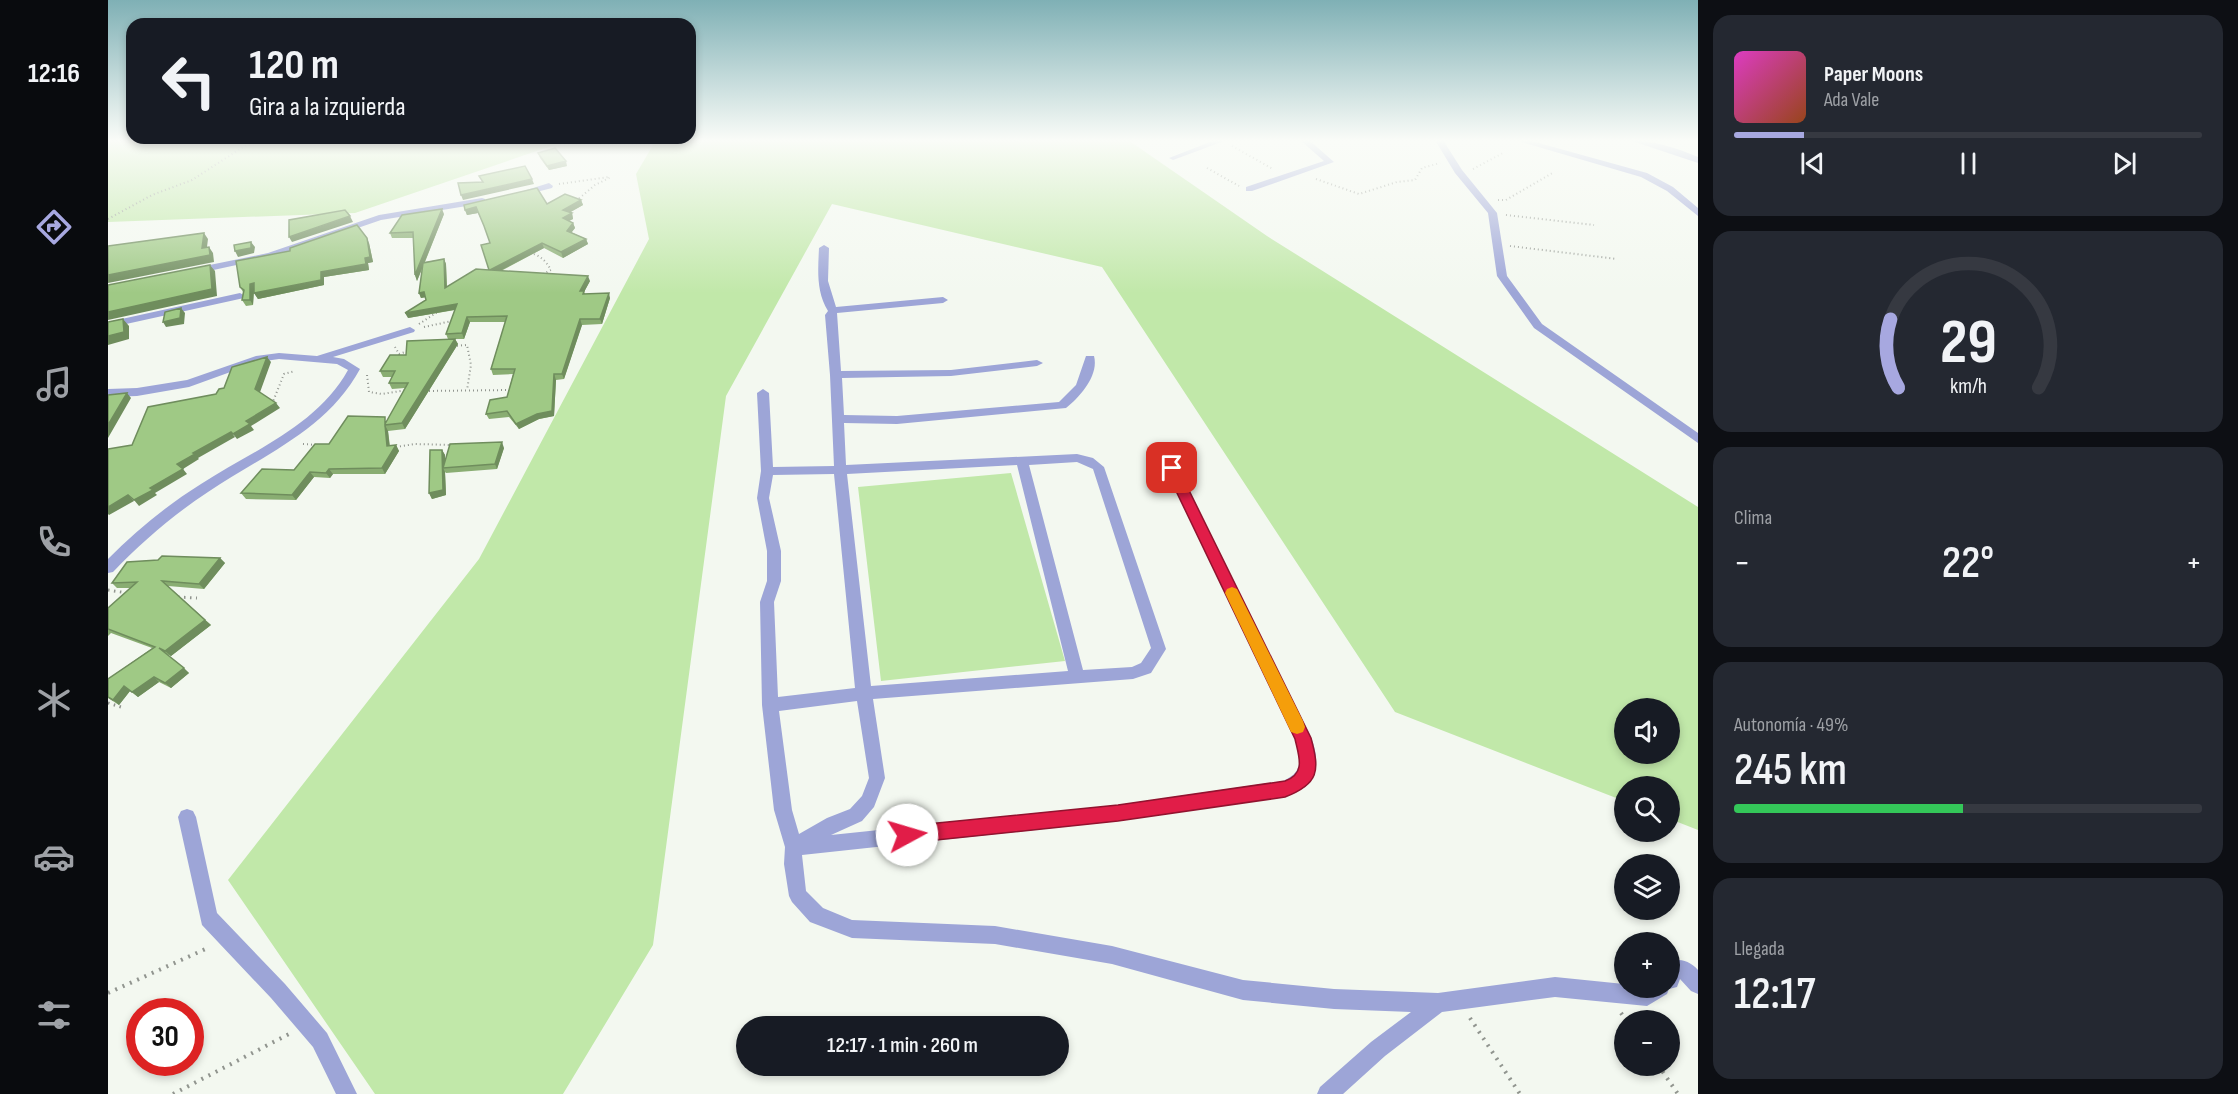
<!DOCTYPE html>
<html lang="es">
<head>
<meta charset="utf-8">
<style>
  body { margin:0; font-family:"Sofia Sans Condensed",sans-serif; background:#242831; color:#f1f3f6; height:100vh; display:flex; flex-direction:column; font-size:22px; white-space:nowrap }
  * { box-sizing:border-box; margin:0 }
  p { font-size:20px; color:#9ea1a6 }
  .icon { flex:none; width:33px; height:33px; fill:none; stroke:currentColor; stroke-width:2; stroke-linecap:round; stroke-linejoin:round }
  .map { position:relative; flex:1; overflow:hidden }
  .details { display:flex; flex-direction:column; gap:15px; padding:15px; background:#0d0f14; width:540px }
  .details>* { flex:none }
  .guide { position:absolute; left:18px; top:18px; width:570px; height:126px; border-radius:18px; box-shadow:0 3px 9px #0003; background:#171b24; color:#f1f3f6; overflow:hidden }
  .fabs { position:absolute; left:1506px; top:698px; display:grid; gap:12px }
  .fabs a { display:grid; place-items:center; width:66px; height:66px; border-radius:50%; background:#171b24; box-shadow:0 3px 9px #0003; font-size:30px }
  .speed { position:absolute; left:18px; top:998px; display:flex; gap:12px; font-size:30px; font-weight:700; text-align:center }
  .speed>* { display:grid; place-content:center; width:78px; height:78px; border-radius:50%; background:#171b24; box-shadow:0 3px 9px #0003; line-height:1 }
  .speed .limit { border:9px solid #d22; background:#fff; color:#111 }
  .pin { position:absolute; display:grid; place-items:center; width:51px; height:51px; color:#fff; margin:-26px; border-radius:12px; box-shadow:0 3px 9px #0006 }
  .me { position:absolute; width:66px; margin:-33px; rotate:84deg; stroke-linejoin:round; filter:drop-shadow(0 0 4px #0008) }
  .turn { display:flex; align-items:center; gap:21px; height:126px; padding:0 24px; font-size:27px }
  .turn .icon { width:78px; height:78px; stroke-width:2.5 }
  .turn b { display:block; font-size:42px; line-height:51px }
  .big { font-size:45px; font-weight:600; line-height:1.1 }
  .details .tile { flex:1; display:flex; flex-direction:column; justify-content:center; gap:9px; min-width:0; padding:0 21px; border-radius:18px; background:#242831 }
  .details .dial { align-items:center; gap:0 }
  .dial svg { height:156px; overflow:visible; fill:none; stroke:#363941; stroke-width:7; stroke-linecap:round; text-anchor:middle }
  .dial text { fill:#f1f3f6; stroke:none }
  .song { display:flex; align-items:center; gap:18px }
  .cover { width:72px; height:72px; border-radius:9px; background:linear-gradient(135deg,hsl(310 70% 55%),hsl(20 70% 35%)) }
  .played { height:6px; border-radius:3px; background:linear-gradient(90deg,#a7a8e0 15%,#363941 15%) }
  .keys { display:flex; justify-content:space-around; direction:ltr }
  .heat { display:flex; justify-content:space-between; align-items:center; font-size:33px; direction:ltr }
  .charge { height:9px; border-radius:4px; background:linear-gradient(90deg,#34c759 49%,#363941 0) }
  .trip { position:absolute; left:628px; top:1016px; width:333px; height:60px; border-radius:30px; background:#171b24; box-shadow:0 3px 9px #0003; font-weight:600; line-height:60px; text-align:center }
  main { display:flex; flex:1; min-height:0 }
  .tab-bar { display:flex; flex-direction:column; width:108px; justify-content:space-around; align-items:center; background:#090b0e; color:#9ea1a6 }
  .tab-bar .icon { width:42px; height:42px }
  .tab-bar .selected { color:#a7a8e0 }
  .tab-bar b { font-size:27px; color:#f1f3f6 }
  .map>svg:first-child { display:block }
  .green { fill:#c1e8a9; fill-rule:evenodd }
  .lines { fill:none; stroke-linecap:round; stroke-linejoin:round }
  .path-far2 { stroke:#91958f; stroke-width:2; stroke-dasharray:1 3; stroke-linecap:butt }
  .path-far1 { stroke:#91958f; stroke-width:3; stroke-dasharray:1.5 4.5; stroke-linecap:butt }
  .path { stroke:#91958f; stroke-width:4; stroke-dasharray:2 6; stroke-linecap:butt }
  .minor { fill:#9da5d7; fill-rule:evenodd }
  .wall { fill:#89ad72 }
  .shaded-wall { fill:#6f8d5d }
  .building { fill:#9fc985; stroke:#6f8d5d; stroke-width:1.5 }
  .route { fill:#e11d48; stroke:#92132f; stroke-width:1.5 }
  .slow { fill:#f59e0b }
</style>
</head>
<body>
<main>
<nav class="tab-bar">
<b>12:16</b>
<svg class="icon selected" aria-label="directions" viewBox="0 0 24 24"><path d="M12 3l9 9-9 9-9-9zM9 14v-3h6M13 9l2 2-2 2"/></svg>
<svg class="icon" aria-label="music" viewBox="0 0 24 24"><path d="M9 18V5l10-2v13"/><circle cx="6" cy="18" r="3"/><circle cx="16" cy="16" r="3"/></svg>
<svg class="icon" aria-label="phone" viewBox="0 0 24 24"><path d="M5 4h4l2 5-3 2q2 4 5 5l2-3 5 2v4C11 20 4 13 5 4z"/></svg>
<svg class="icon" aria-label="climate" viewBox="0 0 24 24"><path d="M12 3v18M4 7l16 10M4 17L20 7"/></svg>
<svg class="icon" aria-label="car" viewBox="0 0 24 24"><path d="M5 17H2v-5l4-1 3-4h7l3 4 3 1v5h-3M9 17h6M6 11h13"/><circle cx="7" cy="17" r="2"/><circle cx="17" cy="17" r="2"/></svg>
<svg class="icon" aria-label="filters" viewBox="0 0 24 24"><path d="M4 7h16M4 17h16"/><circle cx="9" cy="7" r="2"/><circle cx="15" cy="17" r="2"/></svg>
</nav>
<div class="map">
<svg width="1590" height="1094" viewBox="0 0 1590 1094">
  <rect width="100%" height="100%" fill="#f3f8f0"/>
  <path class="green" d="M 0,140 L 461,140 L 247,213 L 0,222 Z
    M 548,140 L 1020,140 L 1159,236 L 1590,507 L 1590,830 L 1562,819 L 1562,786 L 1516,786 L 1516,801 L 1287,712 L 994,267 L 724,204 L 618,396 L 545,945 L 455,1094 L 267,1094 L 120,880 L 371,559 L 541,239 L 528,174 ZM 1516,708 L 1562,708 L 1562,753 L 1516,753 Z
    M 903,473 L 957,661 L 773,681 L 750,487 Z"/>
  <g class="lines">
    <path class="path-far2" d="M 1124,146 L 1165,169
      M 1099,168 L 1131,186
      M 1365,169 L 1395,153
      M 1208,179 L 1251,194 L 1289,182 L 1307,180 L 1314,168 L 1332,163
      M 451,184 L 501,177
      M 1390,200 L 1398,200 L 1446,172
      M 468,201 L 487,185 L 503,177
      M 1398,215 L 1486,225
      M 0,219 L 44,195 L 84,180 L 135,147 L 157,140
      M 1402,246 L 1509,259
      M 422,253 C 432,255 438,261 443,270 L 435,274
      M 311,324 L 331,311
      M 316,327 L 344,321
      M 345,346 L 359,345 L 363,365 L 359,390
      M 287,347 L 291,354 L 300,351
      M 259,375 L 261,392 L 274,394 L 299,390
      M 317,391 L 403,390
      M 164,404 L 176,374 L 187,371
      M 195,444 L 209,445
      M 288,447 L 307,444 L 344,445"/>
    <path class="path-far1" d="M 0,590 L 19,593
      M 70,597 L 89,598
      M 0,703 L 13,707"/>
    <path class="path" d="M 0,993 L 102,947
      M 1513,1013 L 1518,1020
      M 1362,1018 L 1412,1094
      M 1550,1065 L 1570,1094
      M 65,1094 L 183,1033"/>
    <path class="minor" d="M 1107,140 L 1119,140 L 1065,160 L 1061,158 Z
      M 1192,140 L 1201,140 L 1226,162 L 1144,191 L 1138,191 L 1138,187 L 1216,161 Z
      M 1327,140 L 1335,140 L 1354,170 L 1389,213 L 1399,276 L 1434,324 L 1590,433 L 1590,443 L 1426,328 L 1389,276 L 1380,213 L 1347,173 Z
      M 1407,140 L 1420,140 L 1539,173 L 1565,187 L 1590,208 L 1590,216 L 1559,191 L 1533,177 Z
      M 1521,140 C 1544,140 1569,148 1590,157 L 1590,163 Z
      M 441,183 L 445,186 L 444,188 L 413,196 L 409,193 Z
      M 374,198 L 377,199 L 377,203 L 273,220 L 165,257 L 87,274 L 82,271 L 87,268 L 160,253 L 271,215 Z
      M 716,245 L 721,248 L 720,281 L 728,307 L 835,297 L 840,300 L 835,303 L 729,313 L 733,371 L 843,370 L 929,360 L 935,363 L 929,366 L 843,376 L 734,378 L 736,415 L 789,416 L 951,402 L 968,385 L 978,356 L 986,356 C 991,375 973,396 958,408 L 789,424 L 736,423 L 738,465 L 969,454 L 985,458 L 996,467 L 1058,649 L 1043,673 L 1025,679 L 765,699 L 777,778 L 766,807 L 754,821 L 723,835 L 1010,805 L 1175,781 C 1197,771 1192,759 1187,738 L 1057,468 L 1063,464 L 1069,468 L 1201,733 C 1215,763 1209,785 1177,797 L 1010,821 L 694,855 L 698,891 L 715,908 L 744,920 L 887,926 L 1004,946 L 1135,980 L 1226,989 L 1330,993 L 1447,977 L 1516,984 L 1516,987 L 1562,987 L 1562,960 C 1574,959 1582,961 1590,970 L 1590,994 L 1583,991 L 1572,979 L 1569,987 L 1561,989 L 1559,994 L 1539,1006 L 1447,997 L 1334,1012 L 1277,1056 L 1235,1094 L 1209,1094 L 1212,1087 L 1263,1042 L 1303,1012 L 1226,1009 L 1135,1000 L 1004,964 L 887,944 L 744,938 L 702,922 L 684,902 L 681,896 L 676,864 L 677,847 L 666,810 L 654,705 L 652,602 L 659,581 L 659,551 L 649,498 L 653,471 L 649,393 L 655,389 L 661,393 L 665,467 L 726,466 L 722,375 L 717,315 L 720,311 C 708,291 710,270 711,248 ZM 969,462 L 985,469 L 1043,648 L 1033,663 L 1024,667 L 975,670 L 921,465 ZM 909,465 L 960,671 L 763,686 L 739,474 ZM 726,474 L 747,688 L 670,697 L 666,602 L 673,581 L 673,551 L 661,498 L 665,475 ZM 749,701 L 761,778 L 754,796 L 742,809 L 719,818 L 691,834 L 684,810 L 671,711 Z
      M 132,293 L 137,296 L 136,298 L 0,328 L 0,322 Z
      M 302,327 L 307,330 L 306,332 L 225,357 L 236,359 L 252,369 C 219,430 155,455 100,492 C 65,515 34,542 5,572 L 0,573 L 0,559 C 28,531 59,505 93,484 C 144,451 209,426 240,370 L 229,364 L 171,359 L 150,362 L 81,387 L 29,396 L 0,397 L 0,389 L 29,388 L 79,380 L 148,356 L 171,353 L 209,356 Z
      M 79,809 L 85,811 L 88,817 L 109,913 L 177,984 L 219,1033 L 249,1094 L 228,1094 L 205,1047 L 163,998 L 94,925 L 70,817 L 73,811 Z"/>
  </g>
  <path class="wall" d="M 430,153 L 459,166 L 441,170 L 432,158 Z
    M 473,200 L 475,205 L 461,213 L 464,213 L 465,219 L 461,221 L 465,223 L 467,228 L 463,232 L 478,239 L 480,244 L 455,258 L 436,248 L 393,271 L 482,281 L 476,292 L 477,294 L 502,298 L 494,324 L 474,325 L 456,379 L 448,380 L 446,416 L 431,419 L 411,429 L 401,417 L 381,419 L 378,414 L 399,397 L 405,374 L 385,375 L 383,369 L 397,322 L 362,322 L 356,339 L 347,339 L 350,344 L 297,429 L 280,431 L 282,446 L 288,445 L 291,451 L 277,474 L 225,474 L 222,478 L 206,477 L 188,500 L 138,499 L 133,493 L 186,470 L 221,444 L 279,421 L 297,388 L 284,389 L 281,383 L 284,377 L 275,377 L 272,371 L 298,355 L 340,339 L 338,334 L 347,310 L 300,318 L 318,300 L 317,297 L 313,298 L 311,293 L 314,269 L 309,281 L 307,275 L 306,238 L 284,238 L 282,233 L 336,214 L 317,262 L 336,259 L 338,264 L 339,287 L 381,270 L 382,243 L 377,228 L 370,213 L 359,215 L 357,210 L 439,204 Z
    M 261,243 L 265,262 L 260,263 L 261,270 L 216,277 L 216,285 L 150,299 L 146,293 L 146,289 L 145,305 L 138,306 L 134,300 L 135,292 L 132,287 Z
    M 396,448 L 389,469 L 338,473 L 337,472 L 338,495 L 324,499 L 321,493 L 334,450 L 337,455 L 337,461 Z
    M 112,558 L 117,563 L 96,589 L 60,586 L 103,625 L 63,656 L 58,654 L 81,673 L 63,688 L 51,682 L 30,697 L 22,691 L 11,705 L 0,698 L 0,679 L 44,648 L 3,633 L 0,636 L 0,608 L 23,588 L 9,588 L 4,583 Z"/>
  <path class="shaded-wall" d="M 458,161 L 459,166 L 441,170 L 439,166 Z
    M 424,179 L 426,184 L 355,200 L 353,195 Z
    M 473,200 L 475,205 L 457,215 L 455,210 Z
    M 368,207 L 370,213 L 359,215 L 357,210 Z
    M 334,209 L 336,214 L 309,281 L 307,275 Z
    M 464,213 L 465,219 L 456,223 L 455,218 Z
    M 242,216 L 245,222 L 184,242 L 181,237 Z
    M 465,223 L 467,228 L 461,236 L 459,231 Z
    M 96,233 L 100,239 L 98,255 L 94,248 Z
    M 259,238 L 261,243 L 265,262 L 260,263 L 261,270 L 216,277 L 216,285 L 150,299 L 146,293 L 213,272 Z
    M 478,239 L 480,244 L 455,258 L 453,252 Z
    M 143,242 L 147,247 L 146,253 L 130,257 L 127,251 Z
    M 434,243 L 436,248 L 384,275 L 382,270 Z
    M 101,247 L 105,253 L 106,262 L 0,283 L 0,275 Z
    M 336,259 L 338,264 L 339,294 L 337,288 Z
    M 102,265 L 107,271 L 109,296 L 0,320 L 0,312 Z
    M 480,276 L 482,281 L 476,292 L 477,296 L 472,291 Z
    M 146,283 L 146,289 L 145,305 L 142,300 L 142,284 Z
    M 316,292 L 319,297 L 313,298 L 311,293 Z
    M 501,293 L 502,298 L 494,324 L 492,319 Z
    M 349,304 L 351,309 L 300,318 L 297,313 Z
    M 73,308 L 77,313 L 76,324 L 58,327 L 55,322 Z
    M 359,317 L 362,322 L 356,339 L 354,333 Z
    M 15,319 L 21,326 L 21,339 L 0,345 L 0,336 Z
    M 472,319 L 474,325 L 456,379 L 454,374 Z
    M 347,339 L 350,344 L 297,429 L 294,423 Z
    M 159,357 L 163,362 L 151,395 L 147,389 Z
    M 446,374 L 448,380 L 446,416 L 431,419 L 411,429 L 408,424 Z
    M 19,393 L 23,398 L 0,438 L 0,425 Z
    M 168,403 L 172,408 L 143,426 L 146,430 L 129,439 L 125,434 L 138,421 Z
    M 277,425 L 280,431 L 282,451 L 279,446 Z
    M 123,432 L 127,437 L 90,458 L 91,459 L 75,469 L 79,474 L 47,493 L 49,495 L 31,506 L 26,500 L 69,464 L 85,453 Z
    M 394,442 L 396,448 L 389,469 L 387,464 Z
    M 288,445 L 291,451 L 277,474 L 274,468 Z
    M 334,450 L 337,455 L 337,468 L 335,468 L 337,472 L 338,495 L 324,499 L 321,493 Z
    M 221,469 L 225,474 L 222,478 L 218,473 Z
    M 202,472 L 206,477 L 188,500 L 184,495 Z
    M 20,495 L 26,501 L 1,515 L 0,514 L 0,507 Z
    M 112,558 L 117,563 L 96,589 L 91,584 Z
    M 97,620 L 103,625 L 63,656 L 57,651 Z
    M 76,668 L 81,673 L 63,688 L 57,683 Z
    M 46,677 L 51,682 L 30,697 L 24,692 Z
    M 16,686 L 22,691 L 11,705 L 5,700 Z"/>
  <path class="building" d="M 447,148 L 458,161 L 439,166 L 430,153 Z
    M 417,166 L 424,179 L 353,195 L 350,183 L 375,182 L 371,176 Z
    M 429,188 L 439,204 L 457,194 L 473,200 L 455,210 L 464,213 L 455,218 L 465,223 L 459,231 L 478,239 L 453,252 L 434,243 L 382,270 L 480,276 L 472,291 L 476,291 L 475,294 L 501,293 L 492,319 L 472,319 L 454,374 L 446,374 L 444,411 L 429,414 L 408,424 L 399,411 L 378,414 L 382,400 L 399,397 L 407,369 L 383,369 L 399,316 L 359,317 L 354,333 L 338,334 L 349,304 L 297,313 L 318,300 L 316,292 L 311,293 L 315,263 L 336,259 L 337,288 L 368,269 L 381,270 L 373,245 L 382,243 L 376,226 L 368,207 L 357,210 L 356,205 Z
    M 334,209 L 307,275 L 305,232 L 282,233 L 294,215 Z
    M 237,210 L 242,216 L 181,237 L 181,220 Z
    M 249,225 L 259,238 L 262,257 L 257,258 L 258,264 L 213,272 L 213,280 L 146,293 L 146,283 L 142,284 L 142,300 L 134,300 L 136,290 L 132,287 L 128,261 L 182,251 L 182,248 Z
    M 96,233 L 94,248 L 101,247 L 102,255 L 0,275 L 0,246 Z
    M 143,242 L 143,248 L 127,251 L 126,245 Z
    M 102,265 L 104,289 L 0,312 L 0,285 Z
    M 73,308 L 72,318 L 55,322 L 57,312 Z
    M 15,319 L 16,332 L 0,336 L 0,322 Z
    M 347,339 L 294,423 L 277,425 L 279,446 L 288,445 L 274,468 L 221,469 L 218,473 L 202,472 L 184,495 L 133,493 L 154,469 L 186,470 L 207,444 L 221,444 L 240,416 L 277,417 L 277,424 L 300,383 L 281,383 L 287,371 L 272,371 L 282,355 L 298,355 L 299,341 Z
    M 159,357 L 147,389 L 168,403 L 138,421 L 142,424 L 125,434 L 123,432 L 85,453 L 87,454 L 69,464 L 75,469 L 42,488 L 45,490 L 26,500 L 20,495 L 0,507 L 0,449 L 24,445 L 40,407 L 108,394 L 111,389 L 116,388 L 124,367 Z
    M 19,393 L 0,425 L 0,395 Z
    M 394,442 L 387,464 L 335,468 L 342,444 Z
    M 322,450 L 334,450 L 335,490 L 321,493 Z
    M 54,556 L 112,558 L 91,584 L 54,581 L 97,620 L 57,651 L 51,648 L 76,668 L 57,683 L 46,677 L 24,692 L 16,686 L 5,700 L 0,697 L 0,679 L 47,647 L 0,629 L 0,608 L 29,582 L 4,583 L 19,562 L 50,560 Z"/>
  <linearGradient id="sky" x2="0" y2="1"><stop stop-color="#7fb0b5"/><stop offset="0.48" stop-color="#fafcf8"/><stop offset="1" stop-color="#fafcf8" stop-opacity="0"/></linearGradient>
  <rect width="1590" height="293" fill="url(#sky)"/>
  <path class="route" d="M 1064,464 L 1070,468 L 1203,738 C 1212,771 1211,784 1177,797 L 1010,821 L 799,843 L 793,841 L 790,835 L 793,829 L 799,826 L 1010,805 L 1177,781 C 1198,773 1191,757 1187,739 L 1057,468 Z"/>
  <path class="slow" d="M 1124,587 L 1129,589 L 1195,721 L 1197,727 L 1195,732 L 1189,734 L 1183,732 L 1117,593 L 1119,589 Z"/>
</svg>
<div class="fabs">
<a><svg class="icon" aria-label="sound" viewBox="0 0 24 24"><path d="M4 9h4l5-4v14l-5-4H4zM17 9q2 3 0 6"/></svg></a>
<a><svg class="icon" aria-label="search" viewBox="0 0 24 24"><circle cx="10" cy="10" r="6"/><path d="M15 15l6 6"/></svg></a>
<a><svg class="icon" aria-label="layers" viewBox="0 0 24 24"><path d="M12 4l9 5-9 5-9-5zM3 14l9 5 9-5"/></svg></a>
<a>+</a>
<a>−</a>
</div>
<div class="speed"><div class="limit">30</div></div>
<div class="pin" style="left:1064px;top:468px;background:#d93025"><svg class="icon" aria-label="arrive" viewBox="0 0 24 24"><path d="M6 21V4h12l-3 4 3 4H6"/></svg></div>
<svg class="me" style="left:799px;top:835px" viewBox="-20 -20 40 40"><circle r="19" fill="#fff"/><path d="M0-13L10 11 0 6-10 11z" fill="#e11d48"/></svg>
<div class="trip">12:17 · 1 min · 260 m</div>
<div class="guide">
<div class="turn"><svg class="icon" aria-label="left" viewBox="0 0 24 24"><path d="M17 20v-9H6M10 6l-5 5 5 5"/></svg><div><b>120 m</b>Gira a la izquierda</div></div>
</div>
</div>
<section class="details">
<div class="tile">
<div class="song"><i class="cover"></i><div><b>Paper Moons</b><p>Ada Vale</p></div></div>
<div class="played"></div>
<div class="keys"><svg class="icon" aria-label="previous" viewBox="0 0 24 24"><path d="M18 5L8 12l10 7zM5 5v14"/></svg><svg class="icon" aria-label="pause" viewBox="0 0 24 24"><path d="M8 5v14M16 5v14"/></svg><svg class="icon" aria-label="next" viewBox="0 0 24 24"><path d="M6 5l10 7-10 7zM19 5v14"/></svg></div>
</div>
<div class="tile dial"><svg viewBox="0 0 100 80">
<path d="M14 69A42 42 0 1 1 86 69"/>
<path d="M14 69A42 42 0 0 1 10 34" stroke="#a7a8e0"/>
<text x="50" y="56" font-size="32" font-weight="700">29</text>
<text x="50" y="72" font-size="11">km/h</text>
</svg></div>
<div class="tile"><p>Clima</p>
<div class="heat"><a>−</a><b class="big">22°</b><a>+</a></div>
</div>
<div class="tile"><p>Autonomía · 49%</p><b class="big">245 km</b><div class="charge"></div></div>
<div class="tile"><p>Llegada</p><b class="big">12:17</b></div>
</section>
</main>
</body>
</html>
